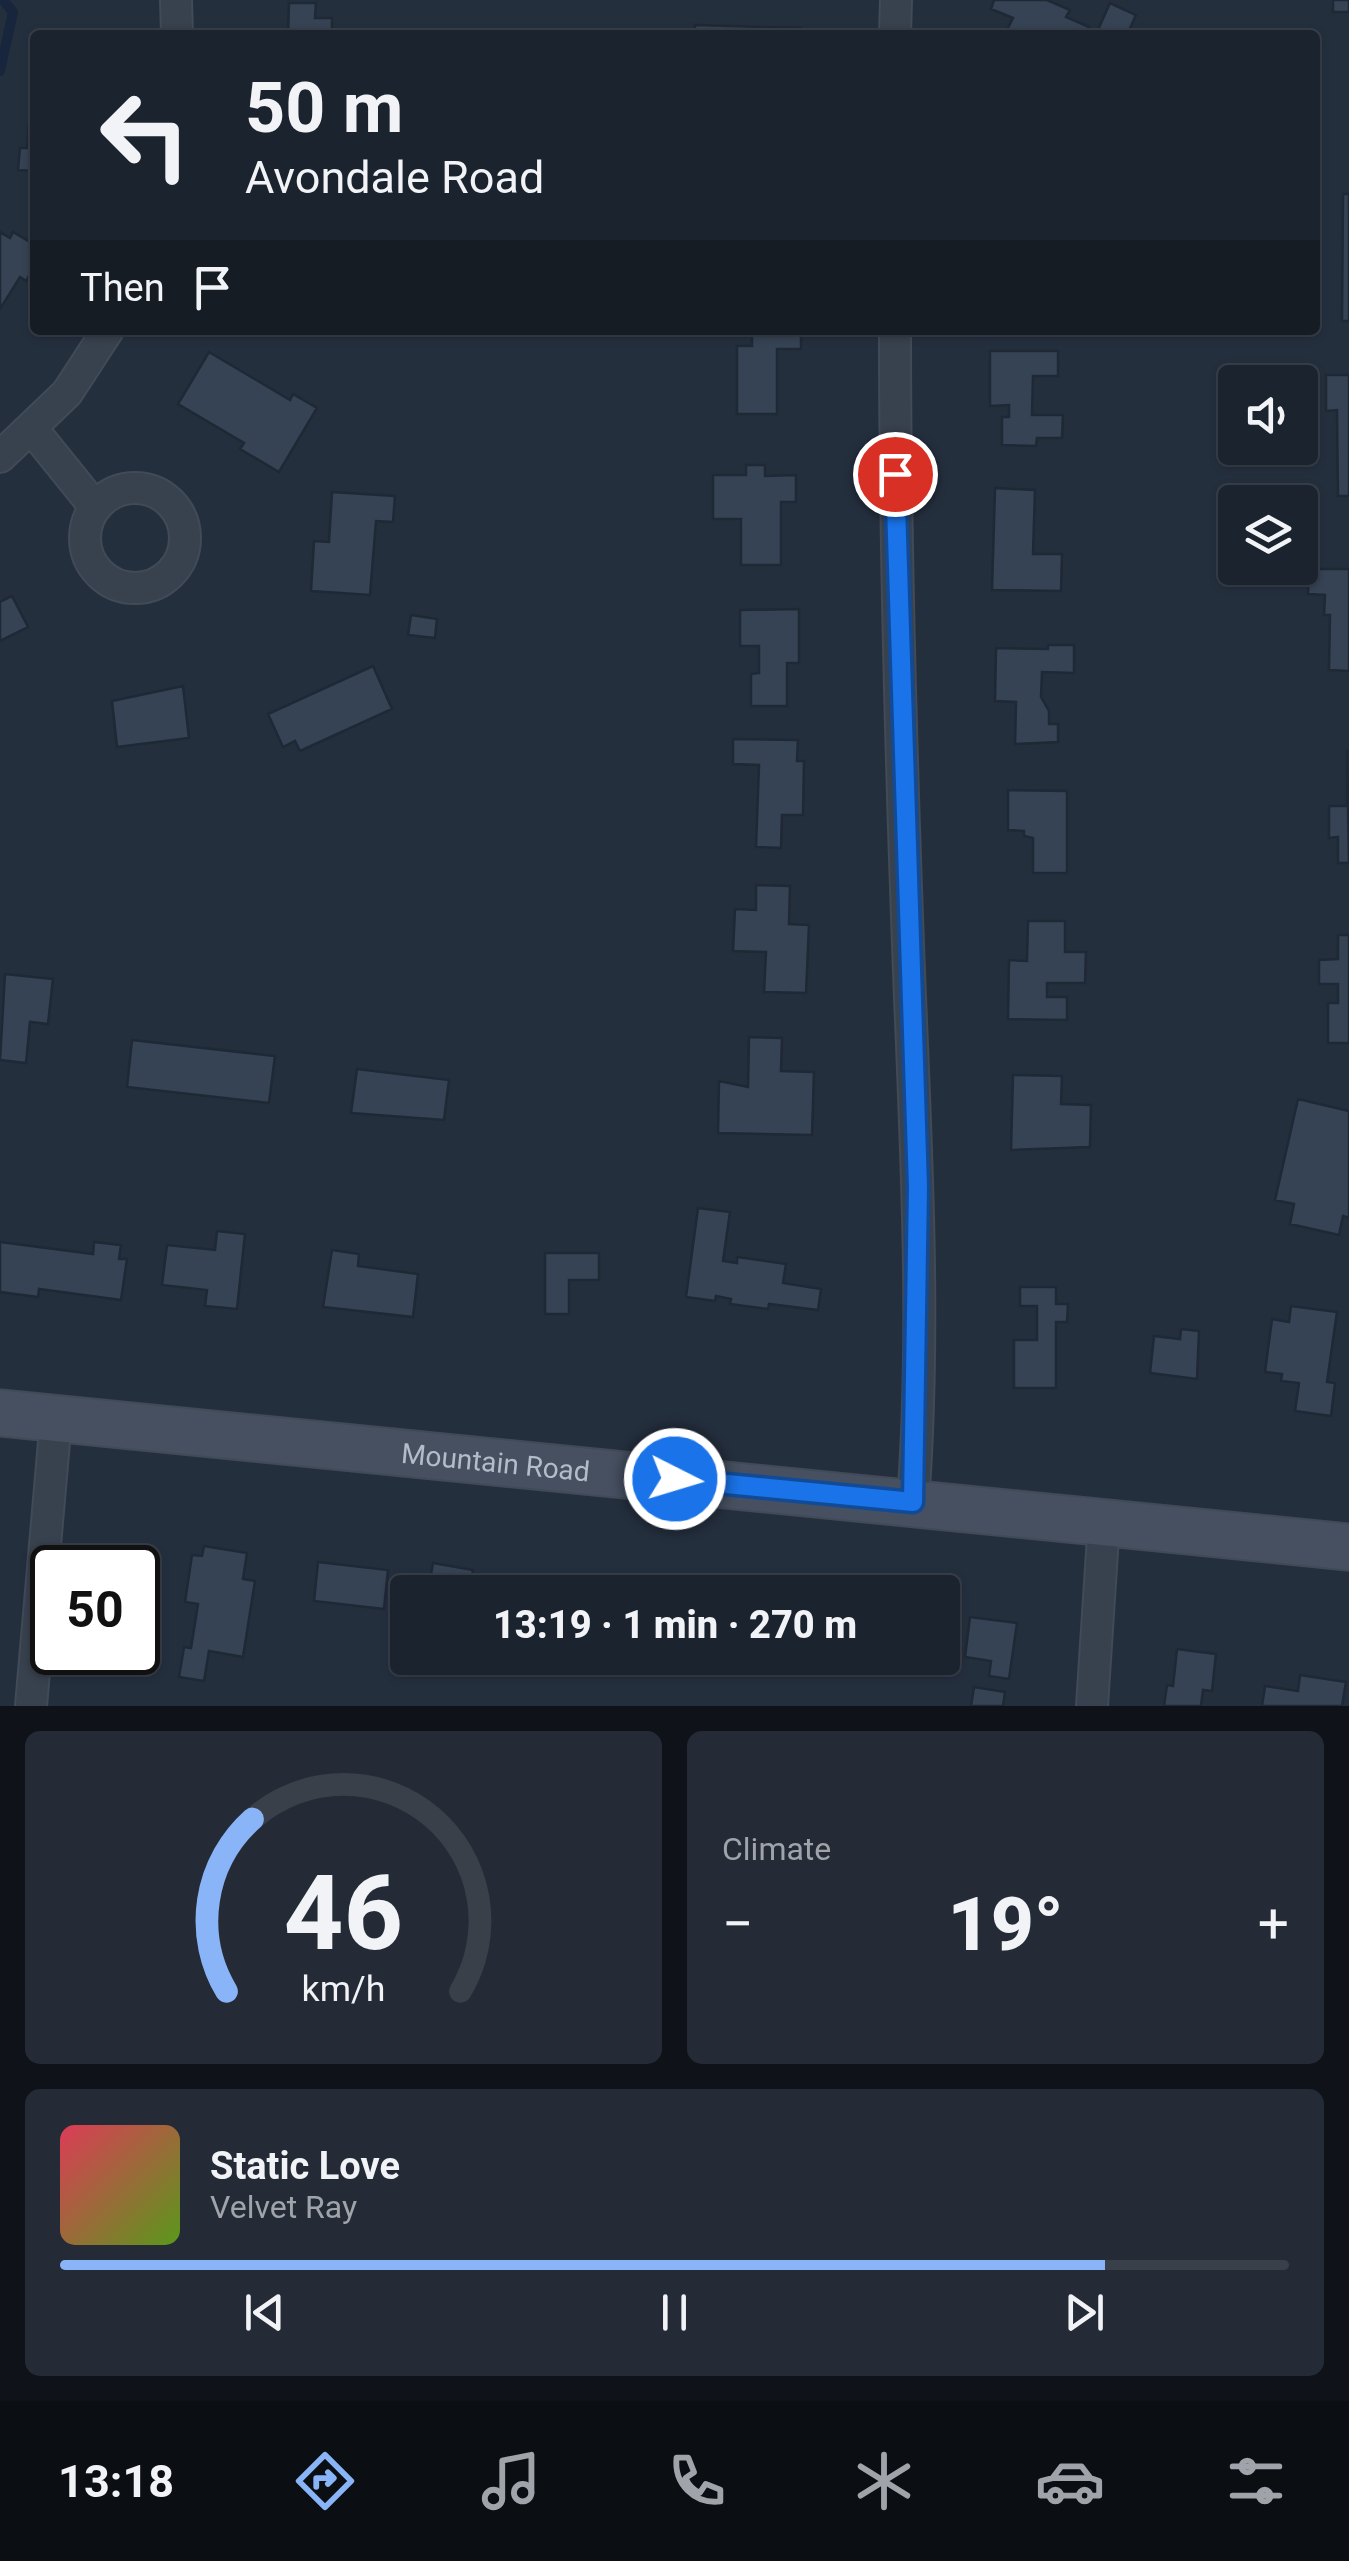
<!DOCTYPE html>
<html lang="en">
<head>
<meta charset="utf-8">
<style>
  body { margin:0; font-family:Roboto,sans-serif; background:#242b36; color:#f1f3f6; height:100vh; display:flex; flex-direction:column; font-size:38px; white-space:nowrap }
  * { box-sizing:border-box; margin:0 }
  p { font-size:32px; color:#a0a4aa }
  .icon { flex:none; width:55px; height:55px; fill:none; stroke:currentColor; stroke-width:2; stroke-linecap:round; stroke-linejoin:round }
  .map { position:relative; height:1706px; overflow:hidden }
  .panel { display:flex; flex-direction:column; gap:25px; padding:25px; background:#0f1319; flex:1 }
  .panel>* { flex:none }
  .top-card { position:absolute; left:30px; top:30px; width:1290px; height:305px; border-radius:10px; box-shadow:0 2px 8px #0004,0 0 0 2px #39404a; background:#1b232e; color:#f1f3f6; overflow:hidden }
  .tools { position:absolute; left:1218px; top:365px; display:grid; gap:20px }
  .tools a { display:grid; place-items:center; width:100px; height:100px; border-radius:10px; background:#1b232e; box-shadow:0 2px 8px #0004,0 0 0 2px #39404a; font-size:50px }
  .speed { position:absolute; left:30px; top:1545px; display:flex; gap:20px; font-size:50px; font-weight:700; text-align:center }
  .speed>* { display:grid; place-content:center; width:130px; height:130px; border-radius:50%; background:#1b232e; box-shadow:0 2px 8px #0004,0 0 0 2px #39404a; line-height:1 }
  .speed .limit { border:5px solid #111; border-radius:15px; background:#fff; color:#111 }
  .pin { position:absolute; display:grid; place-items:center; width:85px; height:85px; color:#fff; margin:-42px; border:5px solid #fff; border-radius:50%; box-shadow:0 2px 10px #0007 }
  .me { position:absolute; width:110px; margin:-55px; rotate:95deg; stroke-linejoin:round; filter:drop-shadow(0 0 8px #0008) }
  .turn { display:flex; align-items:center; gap:35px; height:210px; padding:0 50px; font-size:45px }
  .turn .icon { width:130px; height:130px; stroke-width:2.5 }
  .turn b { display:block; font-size:70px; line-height:85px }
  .then { display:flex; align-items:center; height:95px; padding:0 50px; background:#0003; gap:20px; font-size:38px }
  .big { font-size:75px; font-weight:800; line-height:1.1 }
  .panel .widget { flex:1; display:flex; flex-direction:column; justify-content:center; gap:15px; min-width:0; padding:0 35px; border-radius:15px; background:#242b36 }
  .panel .dial { align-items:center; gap:0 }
  .dial svg { height:260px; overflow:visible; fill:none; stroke:#39404a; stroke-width:7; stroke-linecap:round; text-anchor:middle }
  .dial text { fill:#f1f3f6; stroke:none }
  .song { display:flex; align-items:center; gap:30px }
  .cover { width:120px; height:120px; border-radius:15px; background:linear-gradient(135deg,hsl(350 70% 55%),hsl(90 70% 35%)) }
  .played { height:10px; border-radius:5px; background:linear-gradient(90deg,#8ab4f8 85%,#39404a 85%) }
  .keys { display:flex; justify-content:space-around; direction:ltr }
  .heat { display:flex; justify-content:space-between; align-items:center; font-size:55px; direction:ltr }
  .panel .tiles { flex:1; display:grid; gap:25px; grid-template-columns:1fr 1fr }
  .widget:last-child { grid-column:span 2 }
  .trip { position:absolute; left:390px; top:1575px; width:570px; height:100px; border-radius:10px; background:#1b232e; box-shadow:0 2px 8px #0004,0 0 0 2px #39404a; font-weight:800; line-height:100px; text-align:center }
  .tab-bar { display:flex; height:160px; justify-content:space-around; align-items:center; background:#0b0e12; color:#a0a4aa }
  .tab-bar .icon { width:70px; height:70px }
  .tab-bar .on { color:#8ab4f8 }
  .tab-bar b { font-size:45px; color:#f1f3f6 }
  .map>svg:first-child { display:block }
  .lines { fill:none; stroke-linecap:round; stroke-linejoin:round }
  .stream { stroke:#17263c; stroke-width:10 }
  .building { fill:#364354; stroke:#1f2835; stroke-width:2.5 }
  .street-casing { stroke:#414a57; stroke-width:34 }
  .secondary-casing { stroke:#414a57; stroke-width:49 }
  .street { stroke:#38414e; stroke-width:30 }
  .secondary { stroke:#465061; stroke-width:45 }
  .route-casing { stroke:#114b97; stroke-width:25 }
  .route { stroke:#1a73e8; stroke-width:18 }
  .labels { text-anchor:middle; stroke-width:10; stroke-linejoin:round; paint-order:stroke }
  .street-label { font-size:28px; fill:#b4bcc9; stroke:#1d2633 }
</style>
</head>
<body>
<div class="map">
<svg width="1349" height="1706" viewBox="0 0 1349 1706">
  <rect width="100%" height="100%" fill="#242f3e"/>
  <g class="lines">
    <path class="stream" d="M 0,71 L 13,12 L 3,0"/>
  </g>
  <path class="building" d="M 994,0 L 1047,0 L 1070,10 L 1066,17 L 1089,27 L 1085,35 L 1024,35 L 1008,28 L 1013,18 L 991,9 Z
    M 1333,0 L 1349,0 L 1349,12 L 1333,12 Z
    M 289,3 L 316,3 L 315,18 L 332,18 L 332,35 L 288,35 Z
    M 1110,3 L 1136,15 L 1127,35 L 1097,32 Z
    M 695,25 L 801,28 L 801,35 L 695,35 Z
    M 35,56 L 35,171 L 18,170 L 20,148 L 27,148 Z
    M 1343,194 L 1349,194 L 1349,321 L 1342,321 Z
    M 0,232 L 10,238 L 13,232 L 35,245 L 35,266 L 26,281 L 20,277 L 0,309 Z
    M 752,330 L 801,330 L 801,349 L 777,349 L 777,414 L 737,414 L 737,346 L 752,346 Z
    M 990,351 L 1058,351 L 1058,376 L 1033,376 L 1032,415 L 1063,415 L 1062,438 L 1037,438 L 1036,446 L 1002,445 L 1002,417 L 1009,417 L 1009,405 L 990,406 Z
    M 209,352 L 290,400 L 293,394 L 317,408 L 279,472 L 240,449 L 244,443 L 178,404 Z
    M 1326,375 L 1349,375 L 1349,496 L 1338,496 L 1337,410 L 1326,411 Z
    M 746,465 L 765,465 L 765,476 L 796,475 L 796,502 L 781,502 L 781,565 L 741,565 L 741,519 L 713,519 L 713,475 L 746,475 Z
    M 995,488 L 1035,490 L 1033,554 L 1062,554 L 1061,591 L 992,590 Z
    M 332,492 L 395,496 L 393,522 L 376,521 L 370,595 L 311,591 L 314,541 L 329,542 Z
    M 1309,569 L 1349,569 L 1349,671 L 1329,670 L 1330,615 L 1324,615 L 1325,595 L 1308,594 Z
    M 12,596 L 28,627 L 0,641 L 0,602 Z
    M 799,609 L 799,663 L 787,663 L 787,706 L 751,706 L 751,674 L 759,673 L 759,646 L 740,646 L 740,610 Z
    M 411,615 L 437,619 L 435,638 L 408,635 Z
    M 1048,645 L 1074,645 L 1074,673 L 1042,672 L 1041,697 L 1049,711 L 1049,724 L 1058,724 L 1058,742 L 1015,744 L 1016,702 L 995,701 L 996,648 L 1048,649 Z
    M 373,666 L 392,709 L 300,751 L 295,741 L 283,747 L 268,714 Z
    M 183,686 L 189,738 L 117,747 L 112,701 Z
    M 733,739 L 798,740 L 797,761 L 804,761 L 803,815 L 782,815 L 781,848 L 756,847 L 759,765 L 733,764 Z
    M 1347,750 L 1349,863 L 1338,863 L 1338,837 L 1329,838 L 1329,806 L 1347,806 Z
    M 1008,790 L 1067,791 L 1067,873 L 1033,873 L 1033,838 L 1024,836 L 1024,831 L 1008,830 Z
    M 756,885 L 790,886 L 789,924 L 809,925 L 806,993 L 764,992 L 766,952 L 733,951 L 735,909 L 756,910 Z
    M 1028,921 L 1065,921 L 1065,952 L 1086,952 L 1085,983 L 1047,983 L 1047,997 L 1067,997 L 1067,1020 L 1008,1019 L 1009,960 L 1027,961 Z
    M 1338,935 L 1349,935 L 1349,1043 L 1328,1043 L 1328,1003 L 1338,1003 L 1338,984 L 1319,984 L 1319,960 L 1338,959 Z
    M 5,974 L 53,979 L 48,1024 L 30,1022 L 26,1063 L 0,1060 Z
    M 749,1037 L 782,1038 L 781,1071 L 814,1072 L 812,1135 L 718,1133 L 719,1081 L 748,1087 Z
    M 132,1040 L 275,1056 L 269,1103 L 127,1087 Z
    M 357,1069 L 449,1080 L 444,1120 L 351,1113 Z
    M 1013,1075 L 1062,1076 L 1061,1104 L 1091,1105 L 1090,1147 L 1011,1150 Z
    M 1298,1099 L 1349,1111 L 1349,1218 L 1343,1216 L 1339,1235 L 1290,1224 L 1294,1204 L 1275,1200 Z
    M 698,1208 L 730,1212 L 723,1261 L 737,1263 L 737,1257 L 786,1264 L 783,1283 L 821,1289 L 818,1310 L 769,1304 L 768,1309 L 730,1304 L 731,1299 L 716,1296 L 715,1301 L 686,1297 Z
    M 217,1231 L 245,1234 L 237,1309 L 205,1306 L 207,1290 L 162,1285 L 167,1245 L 215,1250 Z
    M 0,1242 L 93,1254 L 94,1242 L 121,1245 L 119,1259 L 127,1259 L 121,1300 L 39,1289 L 38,1297 L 0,1292 Z
    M 332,1250 L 359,1254 L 358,1266 L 418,1274 L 413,1317 L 323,1307 Z
    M 545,1253 L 599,1253 L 599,1280 L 569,1280 L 569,1314 L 545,1314 Z
    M 1020,1287 L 1056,1287 L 1056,1304 L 1068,1304 L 1067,1322 L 1056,1322 L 1056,1388 L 1014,1388 L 1014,1340 L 1037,1340 L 1037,1306 L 1020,1306 Z
    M 1291,1306 L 1337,1312 L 1327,1382 L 1335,1383 L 1331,1416 L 1295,1411 L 1299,1383 L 1281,1381 L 1282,1374 L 1265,1372 L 1272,1319 L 1289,1322 Z
    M 1181,1329 L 1199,1331 L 1197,1379 L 1150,1373 L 1154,1336 L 1180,1339 Z
    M 204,1546 L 247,1553 L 243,1579 L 255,1581 L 243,1657 L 209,1651 L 204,1681 L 179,1677 L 184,1647 L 191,1648 L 198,1604 L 185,1602 L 192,1555 L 202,1556 Z
    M 318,1562 L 388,1570 L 384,1609 L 314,1601 Z
    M 433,1563 L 473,1570 L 471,1581 L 502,1586 L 500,1592 L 428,1592 Z
    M 535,1580 L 583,1585 L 583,1592 L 533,1592 Z
    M 970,1617 L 1017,1623 L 1009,1679 L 989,1676 L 991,1661 L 965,1657 Z
    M 1177,1649 L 1216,1654 L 1212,1691 L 1203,1690 L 1201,1706 L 1164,1706 L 1167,1685 L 1173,1686 Z
    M 779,1658 L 822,1658 L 821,1663 Z
    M 880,1658 L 907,1658 L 906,1672 L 878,1669 Z
    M 1300,1675 L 1346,1682 L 1342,1706 L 1262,1706 L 1265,1686 L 1298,1691 Z
    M 974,1687 L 1005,1692 L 1003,1706 L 971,1706 Z"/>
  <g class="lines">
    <defs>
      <path id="street" d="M 176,0 L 177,35
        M 895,35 L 896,0
        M 895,330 C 895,545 901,758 909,972 C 916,1148 926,1326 913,1502
        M 33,430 L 95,507
        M 0,457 L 67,393 L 108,330
        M85 538a50 50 0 1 1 100 0a50 50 0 1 1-100 0Z
        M 31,1706 L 56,1419
        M 1092,1706 L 1104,1521"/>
      <g id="secondary">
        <path id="s1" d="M 0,1413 L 1349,1547"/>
      </g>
    </defs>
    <use href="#street" class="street-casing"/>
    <use href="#secondary" class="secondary-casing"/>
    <use href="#street" class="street"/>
    <use href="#secondary" class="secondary"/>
  </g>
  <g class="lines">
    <defs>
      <path id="route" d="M 675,1479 L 913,1502 L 918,1187 L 895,474"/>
    </defs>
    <use href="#route" class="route-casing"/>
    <use href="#route" class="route"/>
  </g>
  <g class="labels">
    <g class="street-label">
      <text dy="10" stroke="none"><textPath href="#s1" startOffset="498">Mountain Road</textPath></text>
    </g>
  </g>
</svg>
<div class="tools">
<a><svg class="icon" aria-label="sound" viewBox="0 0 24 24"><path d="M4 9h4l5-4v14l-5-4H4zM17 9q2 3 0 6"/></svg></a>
<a><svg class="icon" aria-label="layers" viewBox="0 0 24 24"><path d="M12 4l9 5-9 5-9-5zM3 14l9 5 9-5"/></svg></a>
</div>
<div class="speed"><div class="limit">50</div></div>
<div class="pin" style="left:895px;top:474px;background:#d93025"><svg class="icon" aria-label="arrive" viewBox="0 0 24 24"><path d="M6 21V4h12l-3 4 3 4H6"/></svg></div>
<svg class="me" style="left:675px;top:1479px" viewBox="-20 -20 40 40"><circle r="17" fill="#1a73e8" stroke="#fff" stroke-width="3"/><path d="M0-11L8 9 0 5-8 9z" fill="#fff"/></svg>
<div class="trip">13:19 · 1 min · 270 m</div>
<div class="top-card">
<div class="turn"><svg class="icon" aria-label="left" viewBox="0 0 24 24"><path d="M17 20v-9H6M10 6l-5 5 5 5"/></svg><div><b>50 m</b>Avondale Road</div></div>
<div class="then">Then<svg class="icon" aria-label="arrive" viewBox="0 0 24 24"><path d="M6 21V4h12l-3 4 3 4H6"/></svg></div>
</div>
</div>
<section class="panel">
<div class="tiles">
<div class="widget dial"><svg viewBox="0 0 100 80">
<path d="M14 69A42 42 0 1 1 86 69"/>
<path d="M14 69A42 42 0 0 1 22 16" stroke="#8ab4f8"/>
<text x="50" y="56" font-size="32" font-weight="700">46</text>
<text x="50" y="72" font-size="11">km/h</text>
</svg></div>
<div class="widget"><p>Climate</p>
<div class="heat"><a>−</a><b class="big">19°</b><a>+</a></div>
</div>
<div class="widget">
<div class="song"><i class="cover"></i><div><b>Static Love</b><p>Velvet Ray</p></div></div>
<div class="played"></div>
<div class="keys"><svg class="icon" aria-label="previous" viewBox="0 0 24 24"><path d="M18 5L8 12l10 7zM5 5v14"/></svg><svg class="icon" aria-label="pause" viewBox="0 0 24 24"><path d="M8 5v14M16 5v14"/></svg><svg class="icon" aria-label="next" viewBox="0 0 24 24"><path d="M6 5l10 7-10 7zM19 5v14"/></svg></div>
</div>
</div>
</section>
<nav class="tab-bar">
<b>13:18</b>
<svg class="icon on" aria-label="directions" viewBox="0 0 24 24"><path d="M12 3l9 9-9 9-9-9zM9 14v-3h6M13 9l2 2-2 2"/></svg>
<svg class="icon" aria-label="music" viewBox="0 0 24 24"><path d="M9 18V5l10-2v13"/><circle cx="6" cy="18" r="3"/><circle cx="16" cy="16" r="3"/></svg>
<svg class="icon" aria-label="phone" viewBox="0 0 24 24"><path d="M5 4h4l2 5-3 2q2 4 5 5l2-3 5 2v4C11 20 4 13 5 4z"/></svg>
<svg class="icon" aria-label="climate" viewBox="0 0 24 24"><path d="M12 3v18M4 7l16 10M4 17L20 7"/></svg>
<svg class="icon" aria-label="car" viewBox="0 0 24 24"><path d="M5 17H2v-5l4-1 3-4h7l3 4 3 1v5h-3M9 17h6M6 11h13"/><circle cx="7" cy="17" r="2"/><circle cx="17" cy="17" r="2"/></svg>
<svg class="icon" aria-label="filters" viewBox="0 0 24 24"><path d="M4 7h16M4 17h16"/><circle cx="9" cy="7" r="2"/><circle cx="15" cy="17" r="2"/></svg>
</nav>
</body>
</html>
